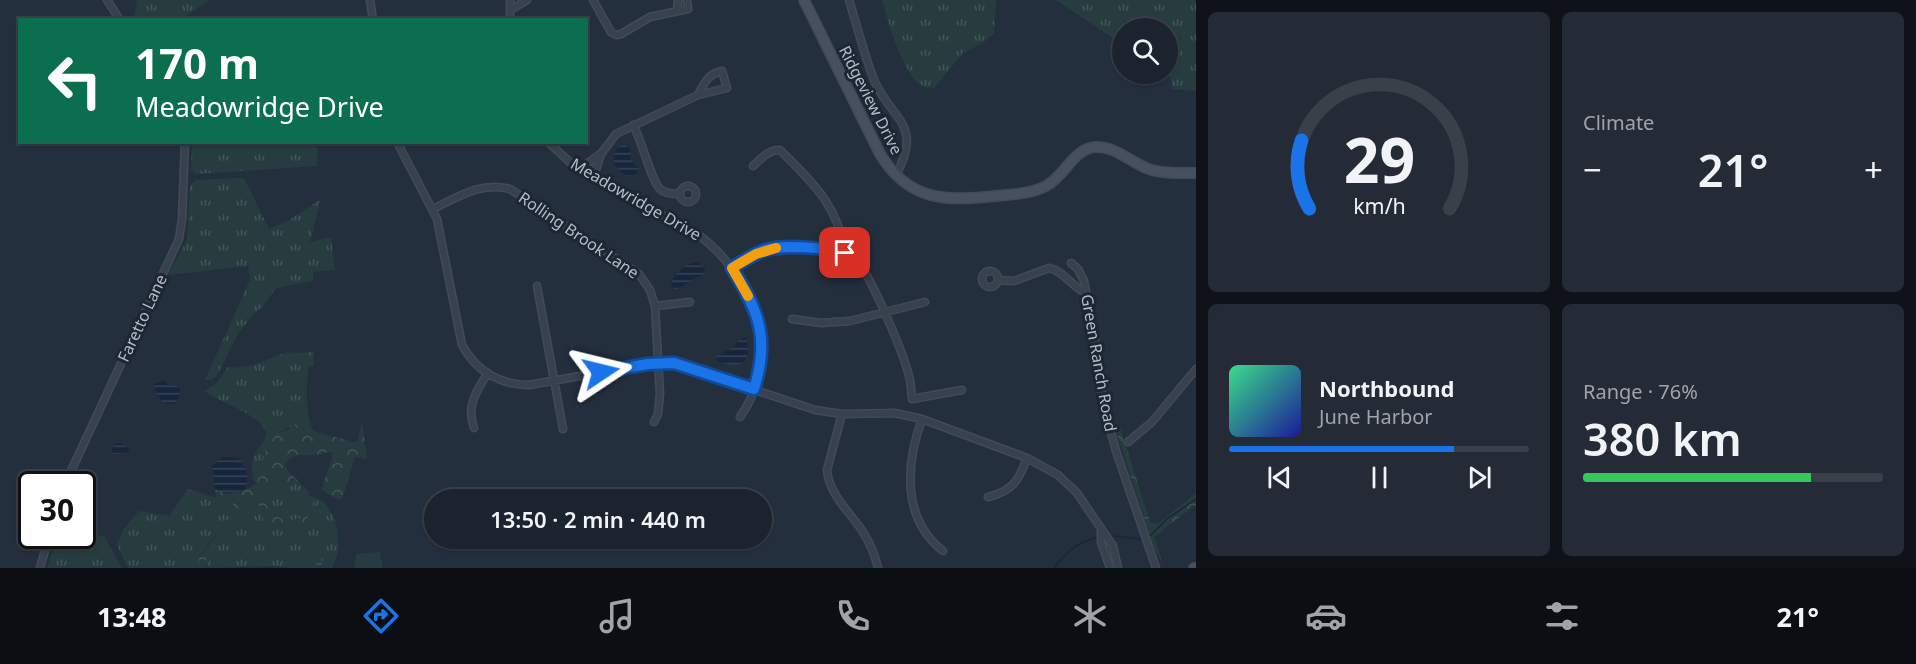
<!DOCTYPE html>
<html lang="en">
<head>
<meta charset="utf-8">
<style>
  body { margin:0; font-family:"Noto Sans",sans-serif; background:#242b36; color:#f1f3f6; height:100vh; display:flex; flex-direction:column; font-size:22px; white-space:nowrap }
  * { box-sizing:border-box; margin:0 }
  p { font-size:20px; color:#a0a4aa }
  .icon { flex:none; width:33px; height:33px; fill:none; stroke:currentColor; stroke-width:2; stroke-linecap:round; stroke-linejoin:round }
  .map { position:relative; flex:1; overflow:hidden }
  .sheet { display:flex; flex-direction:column; gap:12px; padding:12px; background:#0f1319; width:720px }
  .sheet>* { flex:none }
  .hud { position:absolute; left:18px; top:18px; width:570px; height:126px; border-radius:0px; box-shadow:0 2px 4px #0004,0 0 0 2px #39404a; background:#0b6e4f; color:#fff; overflow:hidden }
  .buttons { position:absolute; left:1112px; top:18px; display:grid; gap:12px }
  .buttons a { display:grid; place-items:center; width:66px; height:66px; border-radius:50%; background:#1b232e; box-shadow:0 2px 4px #0004,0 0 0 2px #39404a; font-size:30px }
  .speed { position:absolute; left:18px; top:471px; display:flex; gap:12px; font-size:30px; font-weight:700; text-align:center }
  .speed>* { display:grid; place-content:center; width:78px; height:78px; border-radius:50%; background:#1b232e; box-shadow:0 2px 4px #0004,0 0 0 2px #39404a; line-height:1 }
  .speed .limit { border:3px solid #111; border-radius:9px; background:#fff; color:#111 }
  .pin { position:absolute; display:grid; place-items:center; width:51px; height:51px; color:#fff; margin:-26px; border-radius:12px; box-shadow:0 3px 9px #0006 }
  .me { position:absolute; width:66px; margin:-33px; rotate:80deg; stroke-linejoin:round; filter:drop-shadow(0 0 4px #0008) }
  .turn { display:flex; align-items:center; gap:21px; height:126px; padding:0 18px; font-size:27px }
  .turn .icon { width:78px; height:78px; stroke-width:2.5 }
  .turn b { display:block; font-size:42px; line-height:51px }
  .big { font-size:45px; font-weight:600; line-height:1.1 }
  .sheet .tile { flex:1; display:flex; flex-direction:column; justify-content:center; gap:9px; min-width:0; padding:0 21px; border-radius:9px; background:#242b36 }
  .sheet .dial { align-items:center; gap:0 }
  .dial svg { height:156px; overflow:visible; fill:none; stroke:#39404a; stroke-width:7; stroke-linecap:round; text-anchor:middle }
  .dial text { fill:#f1f3f6; stroke:none }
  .song { display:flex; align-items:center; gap:18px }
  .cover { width:72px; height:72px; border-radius:9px; background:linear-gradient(135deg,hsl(150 70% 55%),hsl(240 70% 35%)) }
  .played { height:6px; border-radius:3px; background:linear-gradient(90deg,#1a73e8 75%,#39404a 75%) }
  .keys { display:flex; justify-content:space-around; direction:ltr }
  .heat { display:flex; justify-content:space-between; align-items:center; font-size:33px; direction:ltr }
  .charge { height:9px; border-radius:4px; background:linear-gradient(90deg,#34c759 76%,#39404a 0) }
  .sheet .tiles { flex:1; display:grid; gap:12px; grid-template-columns:repeat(2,1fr) }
  .trip { position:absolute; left:424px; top:489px; width:348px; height:60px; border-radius:30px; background:#1b232e; box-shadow:0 2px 4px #0004,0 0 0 2px #39404a; font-weight:600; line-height:60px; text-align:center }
  .dock { display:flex; height:96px; justify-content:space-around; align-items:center; background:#0b0e12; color:#a0a4aa }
  .dock .icon { width:42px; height:42px }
  .dock .on { color:#1a73e8 }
  .dock b { font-size:27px; color:#f1f3f6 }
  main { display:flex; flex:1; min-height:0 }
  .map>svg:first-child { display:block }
  .grass { fill:url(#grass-tufts) }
  .forest { fill:url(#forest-crowns) }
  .wetland { fill:url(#wetland-marsh) }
  .water { fill:url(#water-rules) }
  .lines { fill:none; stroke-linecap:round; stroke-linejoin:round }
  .stream { stroke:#17263c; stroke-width:1.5 }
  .street-casing { stroke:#414a57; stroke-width:9 }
  .secondary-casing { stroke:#414a57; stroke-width:12 }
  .street { stroke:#38414e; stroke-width:6 }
  .secondary { stroke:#465061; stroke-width:9 }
  .route-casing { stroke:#114b97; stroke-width:15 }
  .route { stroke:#1a73e8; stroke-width:10 }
  .slow { stroke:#f59e0b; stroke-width:10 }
  .labels { text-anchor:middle; stroke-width:6; stroke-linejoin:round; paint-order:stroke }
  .street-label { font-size:16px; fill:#b4bcc9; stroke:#1d2633 }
</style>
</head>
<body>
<main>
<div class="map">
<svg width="1196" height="568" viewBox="0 0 1196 568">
  <defs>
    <pattern id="grass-tufts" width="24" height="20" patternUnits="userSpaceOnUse" patternTransform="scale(1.5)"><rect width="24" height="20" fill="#263c3f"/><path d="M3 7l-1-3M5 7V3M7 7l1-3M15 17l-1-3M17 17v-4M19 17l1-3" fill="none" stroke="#435659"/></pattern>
    <pattern id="forest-crowns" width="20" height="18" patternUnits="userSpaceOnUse" patternTransform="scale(1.5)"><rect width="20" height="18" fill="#263c3f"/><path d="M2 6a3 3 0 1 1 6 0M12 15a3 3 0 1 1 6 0" fill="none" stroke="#435659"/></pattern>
    <pattern id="wetland-marsh" width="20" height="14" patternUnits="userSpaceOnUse" patternTransform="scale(1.5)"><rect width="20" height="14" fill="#263c3f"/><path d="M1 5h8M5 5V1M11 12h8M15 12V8" fill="none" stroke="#435659"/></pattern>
    <pattern id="water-rules" width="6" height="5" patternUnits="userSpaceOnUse" patternTransform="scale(1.5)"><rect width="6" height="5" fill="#17263c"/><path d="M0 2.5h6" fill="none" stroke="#364457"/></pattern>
  </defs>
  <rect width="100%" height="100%" fill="#242f3e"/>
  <path class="grass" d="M 137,0 L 210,0 L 181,19 L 134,19 Z
    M 882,0 L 996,0 L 994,33 L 983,43 L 963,53 L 934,88 C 931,87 927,88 924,87 C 903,77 888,21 882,0 Z
    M 1056,0 L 1196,0 L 1196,91 L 1172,89 L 1170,76 L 1167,74 L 1167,28 L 1122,28 L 1122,44 Z
    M 192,143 L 316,143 L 318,151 L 317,166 L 196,174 L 191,170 Z
    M 241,178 L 244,178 L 269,229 L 289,220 L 321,199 L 310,242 L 331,237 L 335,270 L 313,272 L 313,281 L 276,288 L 263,306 L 252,316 L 237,335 L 218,374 L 212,380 L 205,380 L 250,280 L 248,266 L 168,275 L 187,240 L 190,185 L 196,180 Z
    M 313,351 L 314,366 L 308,367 C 307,387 305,410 312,428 C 276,416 265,454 257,482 L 254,481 C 252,473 251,466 253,458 C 257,447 273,437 262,425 C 246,409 221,403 204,391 L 217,383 L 228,367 C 250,370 265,359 285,353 C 294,351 304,355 313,351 Z
    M 299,482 L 309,492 L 305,516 C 280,527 266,514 273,488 L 282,483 L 295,484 Z
    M 188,489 C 201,492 221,501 232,500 L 238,521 L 249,504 L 257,504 L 264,512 L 263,520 L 306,523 L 315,497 C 339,507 344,548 332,568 L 321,568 L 323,557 L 315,553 L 294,568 L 271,566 L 209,568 L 206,561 L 218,538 L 216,534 L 200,555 L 196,568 L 128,568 L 117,545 L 123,530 L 139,511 L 169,516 Z
    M 82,535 L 104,536 L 122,568 L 47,568 L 57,537 Z
    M 380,552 L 382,568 L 354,568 L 356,554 Z"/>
  <path class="forest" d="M 362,420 L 367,459 L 355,457 L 343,496 L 339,500 L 322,490 C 324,477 331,466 333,453 C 326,451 325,454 318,455 C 304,457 294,450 285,465 L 289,472 L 299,482 L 295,484 L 282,483 L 273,488 C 266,514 280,527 305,516 L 307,496 L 315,497 L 306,523 L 294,529 L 263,520 L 264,512 L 257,504 L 249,504 L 238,521 L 232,527 L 223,526 L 234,510 L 232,500 L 222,501 L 216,496 L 215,489 C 227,496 249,492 257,482 C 262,466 264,444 278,434 C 282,431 287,431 291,428 C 300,423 309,425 316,432 L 354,442 L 358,441 Z
    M 1117,427 L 1121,430 L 1150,522 L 1158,524 L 1196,493 L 1196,505 L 1154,536 L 1162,562 L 1154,548 L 1115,428 Z
    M 217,534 L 218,538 L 206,561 L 209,568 L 196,568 L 200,556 Z"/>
  <path class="wetland" d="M 315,553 L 323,557 L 321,568 L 294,568 Z"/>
  <path class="water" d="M 622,144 L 630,148 L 631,160 L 639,168 L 636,174 L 631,176 L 620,172 L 613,163 L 615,151 Z
    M 697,262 L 705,268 L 704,274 C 693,278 682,289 675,289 L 671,287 C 671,275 686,263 697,262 Z
    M 744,337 L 746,338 C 754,364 739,370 717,361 L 716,356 L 730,349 Z
    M 164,380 L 168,385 L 180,387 L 180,395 L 174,404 L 163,403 L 156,393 L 154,384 Z
    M 120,443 L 129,448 L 128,453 L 113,454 L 111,451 L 115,444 Z
    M 222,457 L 238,458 C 246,467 250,477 245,489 C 236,493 224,496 215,489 L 212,466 Z"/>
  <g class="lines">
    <path class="stream" d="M 1113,536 L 1141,539
      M 1150,536 L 1167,519 L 1196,499
      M 1054,568 C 1065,553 1077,542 1096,538"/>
    <defs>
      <path id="street" d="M 107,0 L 120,20
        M 370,0 L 373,20
        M 510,0 L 510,20
        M 593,0 L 611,32 L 616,35 L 621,34 L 650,17 L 688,9 L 687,0
        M 849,0 C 857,26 864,54 874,80 C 891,120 924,123 896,175
        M 510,10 L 527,0
        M 677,11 L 678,0
        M 633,125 C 642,140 652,184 661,190 C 667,194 674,194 680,194
        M 397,142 L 437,219 L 462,345 C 476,371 500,385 529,385 L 648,364 L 674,363 L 815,410 L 842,414 L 895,413 L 922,419 L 1027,458 L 1058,475 L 1077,493 L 1113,546 L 1118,568
        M 548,142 L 573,165 L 697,234 C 723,252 737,274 751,303 C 754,311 759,319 761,328 C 766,356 757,394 740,417
        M 753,166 C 761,159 769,149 780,150 C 813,183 838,205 845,253
        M 580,169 L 600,154
        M 594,176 L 601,154 L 616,134 L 698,95 L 727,88 L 722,71 C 708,74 705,82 698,95
        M680 194a8 8 0 1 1 16 0a8 8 0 1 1-16 0Z
        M 433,209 C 458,197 481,181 510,189 L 639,274 L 650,290 L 655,306 L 660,394 L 658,414 L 654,422
        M 1071,263 L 1078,269 L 1084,281 L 1101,371 L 1102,398 L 1105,410 L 1116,451 L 1156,568
        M 732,268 C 743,261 753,254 765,250 C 784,244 839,247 855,259 C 869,270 904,355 909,376 C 911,383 911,391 912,399 L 962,390
        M982 279a8 8 0 1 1 16 0a8 8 0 1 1-16 0Z
        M 998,280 L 1014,281 L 1049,268 C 1064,271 1072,287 1086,293
        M 537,286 L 563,429
        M 655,306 L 690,302
        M 792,319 L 821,323 L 850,321 L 925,302
        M 842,414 L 827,470 C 829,495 850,512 863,532 C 870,543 875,555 878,568
        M 922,419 C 906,463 901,518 943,551
        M 474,428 C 466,407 476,391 488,373
        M 1128,442 L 1152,422 L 1196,369
        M 65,484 L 179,239 L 182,219 L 185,142
        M 988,497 C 1013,491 1019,480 1027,458
        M 1101,531 L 1101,542 L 1110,568
        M 40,568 L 49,536"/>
      <path id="secondary" d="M 804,0 L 880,154 C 909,202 946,201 996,196 C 1013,194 1031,194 1046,186 C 1065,176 1073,149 1095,147 C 1115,146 1129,161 1146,168 C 1161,174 1180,173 1196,173
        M 1194,568 L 1196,568"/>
    </defs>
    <use href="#street" class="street-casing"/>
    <use href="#secondary" class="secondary-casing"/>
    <use href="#street" class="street"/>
    <use href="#secondary" class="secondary"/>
  </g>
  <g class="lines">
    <defs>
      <path id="route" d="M 601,372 L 648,364 L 674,363 L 754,389 C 770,338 759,312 732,268 C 743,261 753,254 765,250 C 785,244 825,248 845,253"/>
    </defs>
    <use href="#route" class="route-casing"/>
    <use href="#route" class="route"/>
    <path class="slow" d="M 748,296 L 732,268 L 756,254 L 776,248"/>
  </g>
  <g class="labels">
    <g class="street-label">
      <text transform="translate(871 100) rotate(63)" y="6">Ridgeview Drive</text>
      <text transform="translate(636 199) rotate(30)" y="6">Meadowridge Drive</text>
      <text transform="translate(579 235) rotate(34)" y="6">Rolling Brook Lane</text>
      <text transform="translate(142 318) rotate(-65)" y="6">Faretto Lane</text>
      <text transform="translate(1099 363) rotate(80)" y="6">Green Ranch Road</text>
    </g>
  </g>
</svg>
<div class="buttons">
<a><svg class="icon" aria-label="search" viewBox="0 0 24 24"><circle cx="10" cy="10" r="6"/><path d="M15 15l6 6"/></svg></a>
</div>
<div class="speed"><div class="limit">30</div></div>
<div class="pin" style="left:845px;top:253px;background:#d93025"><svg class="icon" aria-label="arrive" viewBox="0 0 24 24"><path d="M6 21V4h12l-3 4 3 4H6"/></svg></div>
<svg class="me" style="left:601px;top:372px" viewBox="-20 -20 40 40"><path d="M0-17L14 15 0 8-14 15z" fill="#1a73e8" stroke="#fff" stroke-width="4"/></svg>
<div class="trip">13:50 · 2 min · 440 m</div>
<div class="hud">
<div class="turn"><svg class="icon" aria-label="left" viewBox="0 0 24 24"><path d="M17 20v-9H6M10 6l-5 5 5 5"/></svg><div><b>170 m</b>Meadowridge Drive</div></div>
</div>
</div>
<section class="sheet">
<div class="tiles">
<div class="tile dial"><svg viewBox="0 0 100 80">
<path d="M14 69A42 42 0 1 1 86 69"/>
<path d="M14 69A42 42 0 0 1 10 34" stroke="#1a73e8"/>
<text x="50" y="56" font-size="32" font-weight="700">29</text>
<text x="50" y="72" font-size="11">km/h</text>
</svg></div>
<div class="tile"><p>Climate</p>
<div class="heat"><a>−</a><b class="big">21°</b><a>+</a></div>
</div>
<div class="tile">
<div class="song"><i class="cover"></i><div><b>Northbound</b><p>June Harbor</p></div></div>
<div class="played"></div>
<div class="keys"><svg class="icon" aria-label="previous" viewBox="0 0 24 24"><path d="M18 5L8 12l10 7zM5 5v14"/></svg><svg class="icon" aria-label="pause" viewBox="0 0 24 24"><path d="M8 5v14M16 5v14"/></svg><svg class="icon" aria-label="next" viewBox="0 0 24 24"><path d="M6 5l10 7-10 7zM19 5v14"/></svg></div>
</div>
<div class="tile"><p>Range · 76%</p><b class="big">380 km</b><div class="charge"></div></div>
</div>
</section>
</main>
<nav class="dock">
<b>13:48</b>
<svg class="icon on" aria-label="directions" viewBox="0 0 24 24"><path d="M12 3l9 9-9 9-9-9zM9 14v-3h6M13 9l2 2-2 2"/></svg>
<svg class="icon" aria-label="music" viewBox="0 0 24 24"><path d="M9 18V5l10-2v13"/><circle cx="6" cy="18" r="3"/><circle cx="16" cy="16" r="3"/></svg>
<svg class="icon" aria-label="phone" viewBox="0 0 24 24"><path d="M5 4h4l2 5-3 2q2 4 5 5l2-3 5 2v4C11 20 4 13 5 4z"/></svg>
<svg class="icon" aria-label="climate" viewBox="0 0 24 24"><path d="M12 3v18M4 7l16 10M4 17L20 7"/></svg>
<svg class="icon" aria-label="car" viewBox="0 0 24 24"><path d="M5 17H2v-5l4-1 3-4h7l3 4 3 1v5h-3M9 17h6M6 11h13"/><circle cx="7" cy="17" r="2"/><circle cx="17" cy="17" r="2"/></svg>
<svg class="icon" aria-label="filters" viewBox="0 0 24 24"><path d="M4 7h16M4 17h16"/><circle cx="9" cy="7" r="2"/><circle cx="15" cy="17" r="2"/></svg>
<b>21°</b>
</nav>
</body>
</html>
